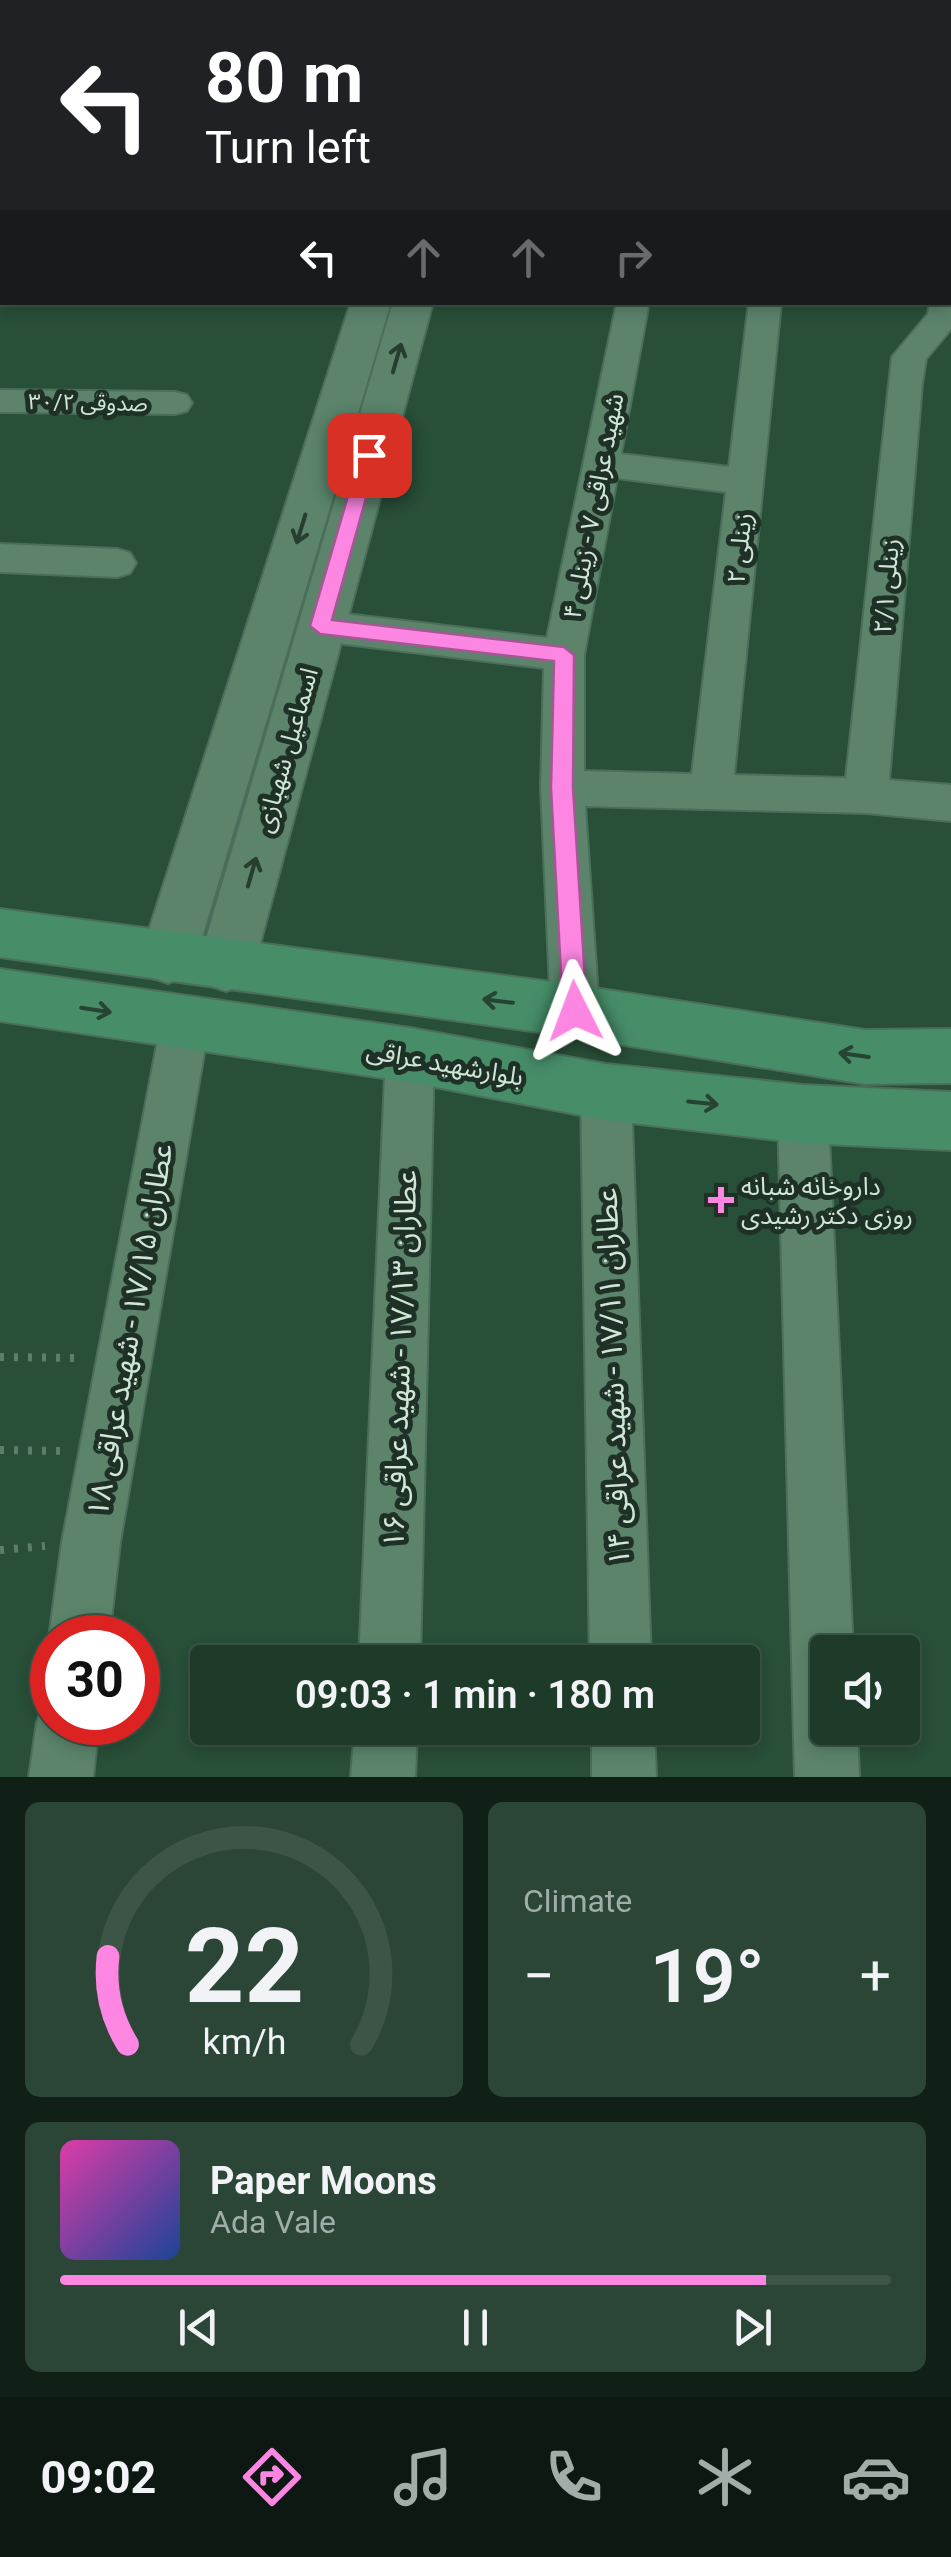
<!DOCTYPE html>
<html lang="en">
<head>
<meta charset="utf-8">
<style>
  body { margin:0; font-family:Roboto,"Noto Sans Arabic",sans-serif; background:#2b4636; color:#f1f3f6; height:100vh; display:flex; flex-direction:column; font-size:38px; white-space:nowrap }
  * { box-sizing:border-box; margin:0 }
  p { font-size:32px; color:#a1ada8 }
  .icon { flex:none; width:55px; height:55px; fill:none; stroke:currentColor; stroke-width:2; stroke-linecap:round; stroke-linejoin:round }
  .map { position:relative; height:1777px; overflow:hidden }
  .drawer { display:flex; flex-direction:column; gap:25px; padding:25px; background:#102017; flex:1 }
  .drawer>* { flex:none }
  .hud { position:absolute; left:0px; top:0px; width:952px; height:305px; box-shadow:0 5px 15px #0003,0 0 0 2px #3c5547; background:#202124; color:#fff; overflow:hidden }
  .fabs { position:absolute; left:810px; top:1635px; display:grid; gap:20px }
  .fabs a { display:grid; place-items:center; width:110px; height:110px; border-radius:10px; background:#1e3b2a; box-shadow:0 5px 15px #0003,0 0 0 2px #3c5547; font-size:50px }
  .speed { position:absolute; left:30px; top:1615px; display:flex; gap:20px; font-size:50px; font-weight:700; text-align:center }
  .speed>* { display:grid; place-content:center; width:130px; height:130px; border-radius:50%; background:#1e3b2a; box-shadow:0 5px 15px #0003,0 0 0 2px #3c5547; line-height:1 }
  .speed .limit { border:15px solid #d22; background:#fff; color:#111 }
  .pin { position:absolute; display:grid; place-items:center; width:85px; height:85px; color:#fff; margin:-42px; border-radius:20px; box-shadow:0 5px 15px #0006 }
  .me { position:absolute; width:110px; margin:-55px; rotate:357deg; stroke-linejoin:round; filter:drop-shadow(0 0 8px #0008) }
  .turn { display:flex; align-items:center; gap:35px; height:210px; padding:0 40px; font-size:45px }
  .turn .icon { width:130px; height:130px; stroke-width:2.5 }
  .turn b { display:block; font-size:70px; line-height:85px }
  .lanes { display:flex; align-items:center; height:95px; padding:0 40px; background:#0003; justify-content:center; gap:50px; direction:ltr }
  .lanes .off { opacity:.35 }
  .big { font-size:75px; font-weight:600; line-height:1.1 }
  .drawer .widget { flex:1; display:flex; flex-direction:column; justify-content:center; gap:15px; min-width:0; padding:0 35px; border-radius:15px; background:#2b4636 }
  .drawer .dial { align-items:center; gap:0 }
  .dial svg { height:260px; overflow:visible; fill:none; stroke:#3c5547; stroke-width:7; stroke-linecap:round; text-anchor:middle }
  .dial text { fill:#f1f3f6; stroke:none }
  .song { display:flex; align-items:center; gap:30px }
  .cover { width:120px; height:120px; border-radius:15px; background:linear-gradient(135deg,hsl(320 70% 55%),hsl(220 70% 35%)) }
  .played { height:10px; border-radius:5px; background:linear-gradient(90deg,#fd86e2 85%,#3c5547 85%) }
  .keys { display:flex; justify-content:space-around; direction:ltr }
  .heat { display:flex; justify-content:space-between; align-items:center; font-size:55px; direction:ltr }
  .drawer .tiles { flex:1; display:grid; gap:25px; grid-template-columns:1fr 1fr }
  .widget:last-child { grid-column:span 2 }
  .trip { position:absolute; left:190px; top:1645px; width:570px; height:100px; border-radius:10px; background:#1e3b2a; box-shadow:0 5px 15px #0003,0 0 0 2px #3c5547; font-weight:600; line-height:100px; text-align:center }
  .menu { display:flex; height:160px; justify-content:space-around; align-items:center; background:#0c1811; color:#a1ada8 }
  .menu .icon { width:70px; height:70px }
  .menu .active { color:#fd86e2 }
  .menu b { font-size:45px; color:#f1f3f6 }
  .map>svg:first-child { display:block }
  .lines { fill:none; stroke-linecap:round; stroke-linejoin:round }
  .minor-casing { stroke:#4a6e5a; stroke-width:4 }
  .tertiary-casing { stroke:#4a6e5a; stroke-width:4 }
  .secondary-casing { stroke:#4a6e5a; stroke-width:4 }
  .path { stroke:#5d7e6a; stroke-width:8; stroke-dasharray:4 10; stroke-linecap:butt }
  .minor { fill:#5b846b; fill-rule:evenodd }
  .tertiary { fill:#5b846b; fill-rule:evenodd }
  .secondary { fill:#468d68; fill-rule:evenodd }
  .oneway { stroke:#283d30 }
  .oneway2 { stroke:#274333 }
  .route { fill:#fd86e2; stroke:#a45793; stroke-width:2.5 }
  .poi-dot { fill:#fd86e2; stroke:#1f3026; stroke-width:4 }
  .labels { text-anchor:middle; stroke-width:10; stroke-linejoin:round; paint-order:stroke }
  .far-street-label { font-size:22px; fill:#d0e6d7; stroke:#1f3026 }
  .street-label { font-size:25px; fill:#d0e6d7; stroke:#1f3026 }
  .poi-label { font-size:25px; fill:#d0e6d7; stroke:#1f3026; text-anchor:start }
  .near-street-label { font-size:30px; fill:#d0e6d7; stroke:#1f3026 }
</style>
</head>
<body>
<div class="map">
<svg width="951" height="1777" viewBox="0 0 951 1777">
  <rect width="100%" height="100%" fill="#284f38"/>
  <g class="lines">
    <defs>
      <path id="minor" d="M 781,0 L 807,0 L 807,2 L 781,2 Z
        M 868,0 L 894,0 L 895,2 L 869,2 Z
        M 951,234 L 951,253 L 950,253 L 950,234 Z
        M 951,293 L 951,329 L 926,359 L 922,384 L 889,780 L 951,785 L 951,821 L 866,813 L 585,806 L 599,1011 L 592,1026 L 575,1032 L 558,1026 L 551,1011 L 541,788 L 544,668 L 320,641 L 306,636 L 300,626 L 306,616 L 320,611 L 547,638 L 617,302 L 649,302 L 621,454 L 729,467 L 749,302 L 781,302 L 734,775 L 846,778 L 892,357 L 928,314 L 930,302 L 950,302 ZM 617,478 L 726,492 L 692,774 L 584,771 L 584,655 Z
        M 0,390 L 175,392 L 187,395 L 192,403 L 187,411 L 175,414 L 0,412 Z
        M 0,544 L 117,549 L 130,553 L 136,563 L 130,573 L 117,577 L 0,572 Z
        M 185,1002 L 202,1009 L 209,1024 L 120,1542 L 109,1638 L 52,1638 L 52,1647 L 49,1638 L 62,1542 L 161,1024 L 168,1009 Z
        M 410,1033 L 427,1039 L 434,1055 L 420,1662 L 359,1662 L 386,1055 L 393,1039 Z
        M 606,1069 L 623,1076 L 631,1092 L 651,1662 L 590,1662 L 581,1092 L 589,1076 Z
        M 803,1091 L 821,1098 L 828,1114 L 853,1652 L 828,1652 L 828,1728 L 857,1728 L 859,1777 L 795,1777 L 778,1114 L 785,1098 Z
        M 52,1697 L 52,1722 L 99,1722 L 93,1777 L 29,1777 L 37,1722 L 46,1700 Z
        M 355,1728 L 417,1728 L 415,1777 L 351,1777 Z
        M 592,1728 L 654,1728 L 656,1777 L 592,1777 Z"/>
      <path id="tertiary" d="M 475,0 L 507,0 L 508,2 L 476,2 Z
        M 351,302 L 391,302 L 196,958 L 188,976 L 168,983 L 148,976 L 140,958 Z
        M 393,302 L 433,302 L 254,966 L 246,984 L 226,991 L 206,984 L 198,966 Z"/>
      <path id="secondary" d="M 0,909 L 575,985 L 865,1030 L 951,1029 L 951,1083 L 865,1084 L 575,1037 L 0,957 Z
        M 0,969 L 410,1028 L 606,1064 L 803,1085 L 951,1092 L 951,1150 L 803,1143 L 606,1120 L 410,1082 L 0,1021 Z"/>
    </defs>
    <use href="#minor" class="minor-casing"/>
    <use href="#tertiary" class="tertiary-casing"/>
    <use href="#secondary" class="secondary-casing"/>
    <path class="path" d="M 0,1357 L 79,1358
      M 0,1450 L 64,1451
      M 0,1550 L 45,1546"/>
    <use href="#minor" class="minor"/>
    <use href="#tertiary" class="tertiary"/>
    <use href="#secondary" class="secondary"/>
  </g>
  <defs><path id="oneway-shaft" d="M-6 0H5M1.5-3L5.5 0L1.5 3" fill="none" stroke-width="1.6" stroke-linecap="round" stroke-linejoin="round" transform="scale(2.5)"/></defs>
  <g class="oneway">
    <use href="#oneway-shaft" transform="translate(397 358) rotate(-74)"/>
    <use href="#oneway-shaft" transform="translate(301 529) rotate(107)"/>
    <use href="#oneway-shaft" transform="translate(252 872) rotate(-74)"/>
  </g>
  <g class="oneway2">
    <use href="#oneway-shaft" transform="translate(498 1001) rotate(-173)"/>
    <use href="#oneway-shaft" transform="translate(96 1010) rotate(9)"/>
    <use href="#oneway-shaft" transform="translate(854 1055) rotate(-172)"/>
    <use href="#oneway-shaft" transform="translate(703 1103) rotate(6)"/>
  </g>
  <path class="route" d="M 369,449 L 378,455 L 332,620 L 564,647 L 574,655 L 573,788 L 587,1011 L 584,1018 L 575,1022 L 566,1018 L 563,1011 L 551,788 L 554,661 L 320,634 L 310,626 L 360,455 Z"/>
  <path class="poi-dot" d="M716 1185h10v10h10v10h-10v10h-10v-10h-10v-10h10z"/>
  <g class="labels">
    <g class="far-street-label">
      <text transform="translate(88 402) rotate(1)" y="8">صدوقی ۳۰/۲</text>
    </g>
    <g class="street-label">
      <text transform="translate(593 506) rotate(-79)" y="9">شهید عراقی ۷ - زینلی ۴</text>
      <text transform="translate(739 548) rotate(-84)" y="9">زینلی ۲</text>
      <text transform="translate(886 586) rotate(-85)" y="9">زینلی ۲/۱</text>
      <text transform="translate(286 750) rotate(-74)" y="9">اسماعیل شهبازی</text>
      <text transform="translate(445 1063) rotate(10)" y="9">بلوارشهید عراقی</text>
    </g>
    <g class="poi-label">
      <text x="741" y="1195">داروخانه شبانه<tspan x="741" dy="29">روزی دکتر رشیدی</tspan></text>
    </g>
    <g class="near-street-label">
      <text transform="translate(130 1330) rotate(-80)" y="10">عطاران ۱۷/۱۵ - شهید عراقی ۱۸</text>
      <text transform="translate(400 1359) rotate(-88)" y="10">عطاران ۱۷/۱۳ - شهید عراقی ۱۶</text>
      <text transform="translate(613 1377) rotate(-92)" y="10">عطاران ۱۷/۱۱ - شهید عراقی ۱۴</text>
    </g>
  </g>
</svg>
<div class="fabs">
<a><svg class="icon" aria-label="sound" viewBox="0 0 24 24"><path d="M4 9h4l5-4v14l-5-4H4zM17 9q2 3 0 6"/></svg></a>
</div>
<div class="speed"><div class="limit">30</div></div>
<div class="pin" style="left:369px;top:455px;background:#d93025"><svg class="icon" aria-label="arrive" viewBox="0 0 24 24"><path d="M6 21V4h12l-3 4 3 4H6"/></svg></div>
<svg class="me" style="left:575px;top:1011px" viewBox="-20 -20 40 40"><path d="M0-17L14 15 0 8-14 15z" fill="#fd86e2" stroke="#fff" stroke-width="4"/></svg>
<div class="trip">09:03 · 1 min · 180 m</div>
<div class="hud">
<div class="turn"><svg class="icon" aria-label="left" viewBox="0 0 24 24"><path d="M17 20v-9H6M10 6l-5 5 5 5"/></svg><div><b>80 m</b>Turn left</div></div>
<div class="lanes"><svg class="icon" aria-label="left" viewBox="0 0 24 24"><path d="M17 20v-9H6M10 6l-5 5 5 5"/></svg><svg class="icon off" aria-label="ahead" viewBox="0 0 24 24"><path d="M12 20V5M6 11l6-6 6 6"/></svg><svg class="icon off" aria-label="ahead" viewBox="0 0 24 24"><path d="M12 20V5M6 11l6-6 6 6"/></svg><svg class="icon off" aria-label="right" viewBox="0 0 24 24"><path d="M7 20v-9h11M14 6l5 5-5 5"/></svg></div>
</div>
</div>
<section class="drawer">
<div class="tiles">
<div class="widget dial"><svg viewBox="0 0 100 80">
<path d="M14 69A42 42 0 1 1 86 69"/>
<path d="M14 69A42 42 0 0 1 8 42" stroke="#fd86e2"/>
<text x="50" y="56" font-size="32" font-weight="700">22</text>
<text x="50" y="72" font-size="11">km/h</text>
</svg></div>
<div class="widget"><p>Climate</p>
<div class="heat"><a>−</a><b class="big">19°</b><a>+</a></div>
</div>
<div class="widget">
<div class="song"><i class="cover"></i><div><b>Paper Moons</b><p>Ada Vale</p></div></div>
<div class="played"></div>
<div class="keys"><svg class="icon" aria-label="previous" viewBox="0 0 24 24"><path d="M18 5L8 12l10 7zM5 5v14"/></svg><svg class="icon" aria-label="pause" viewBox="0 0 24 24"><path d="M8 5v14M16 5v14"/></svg><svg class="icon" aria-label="next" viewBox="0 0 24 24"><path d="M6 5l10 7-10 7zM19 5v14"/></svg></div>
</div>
</div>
</section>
<nav class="menu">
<b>09:02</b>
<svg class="icon active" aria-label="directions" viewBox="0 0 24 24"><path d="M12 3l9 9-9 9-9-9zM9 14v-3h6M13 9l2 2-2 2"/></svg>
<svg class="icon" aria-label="music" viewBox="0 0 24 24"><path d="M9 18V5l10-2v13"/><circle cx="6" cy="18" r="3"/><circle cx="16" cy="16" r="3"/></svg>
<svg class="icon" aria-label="phone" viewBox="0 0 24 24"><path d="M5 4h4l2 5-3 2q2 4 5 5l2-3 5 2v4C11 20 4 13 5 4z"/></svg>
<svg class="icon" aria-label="climate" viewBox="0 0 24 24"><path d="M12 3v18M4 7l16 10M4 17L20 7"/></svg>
<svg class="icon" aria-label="car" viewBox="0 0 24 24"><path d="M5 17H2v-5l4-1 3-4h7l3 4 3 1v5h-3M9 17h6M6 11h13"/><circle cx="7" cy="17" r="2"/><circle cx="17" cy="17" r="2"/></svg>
</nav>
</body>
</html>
